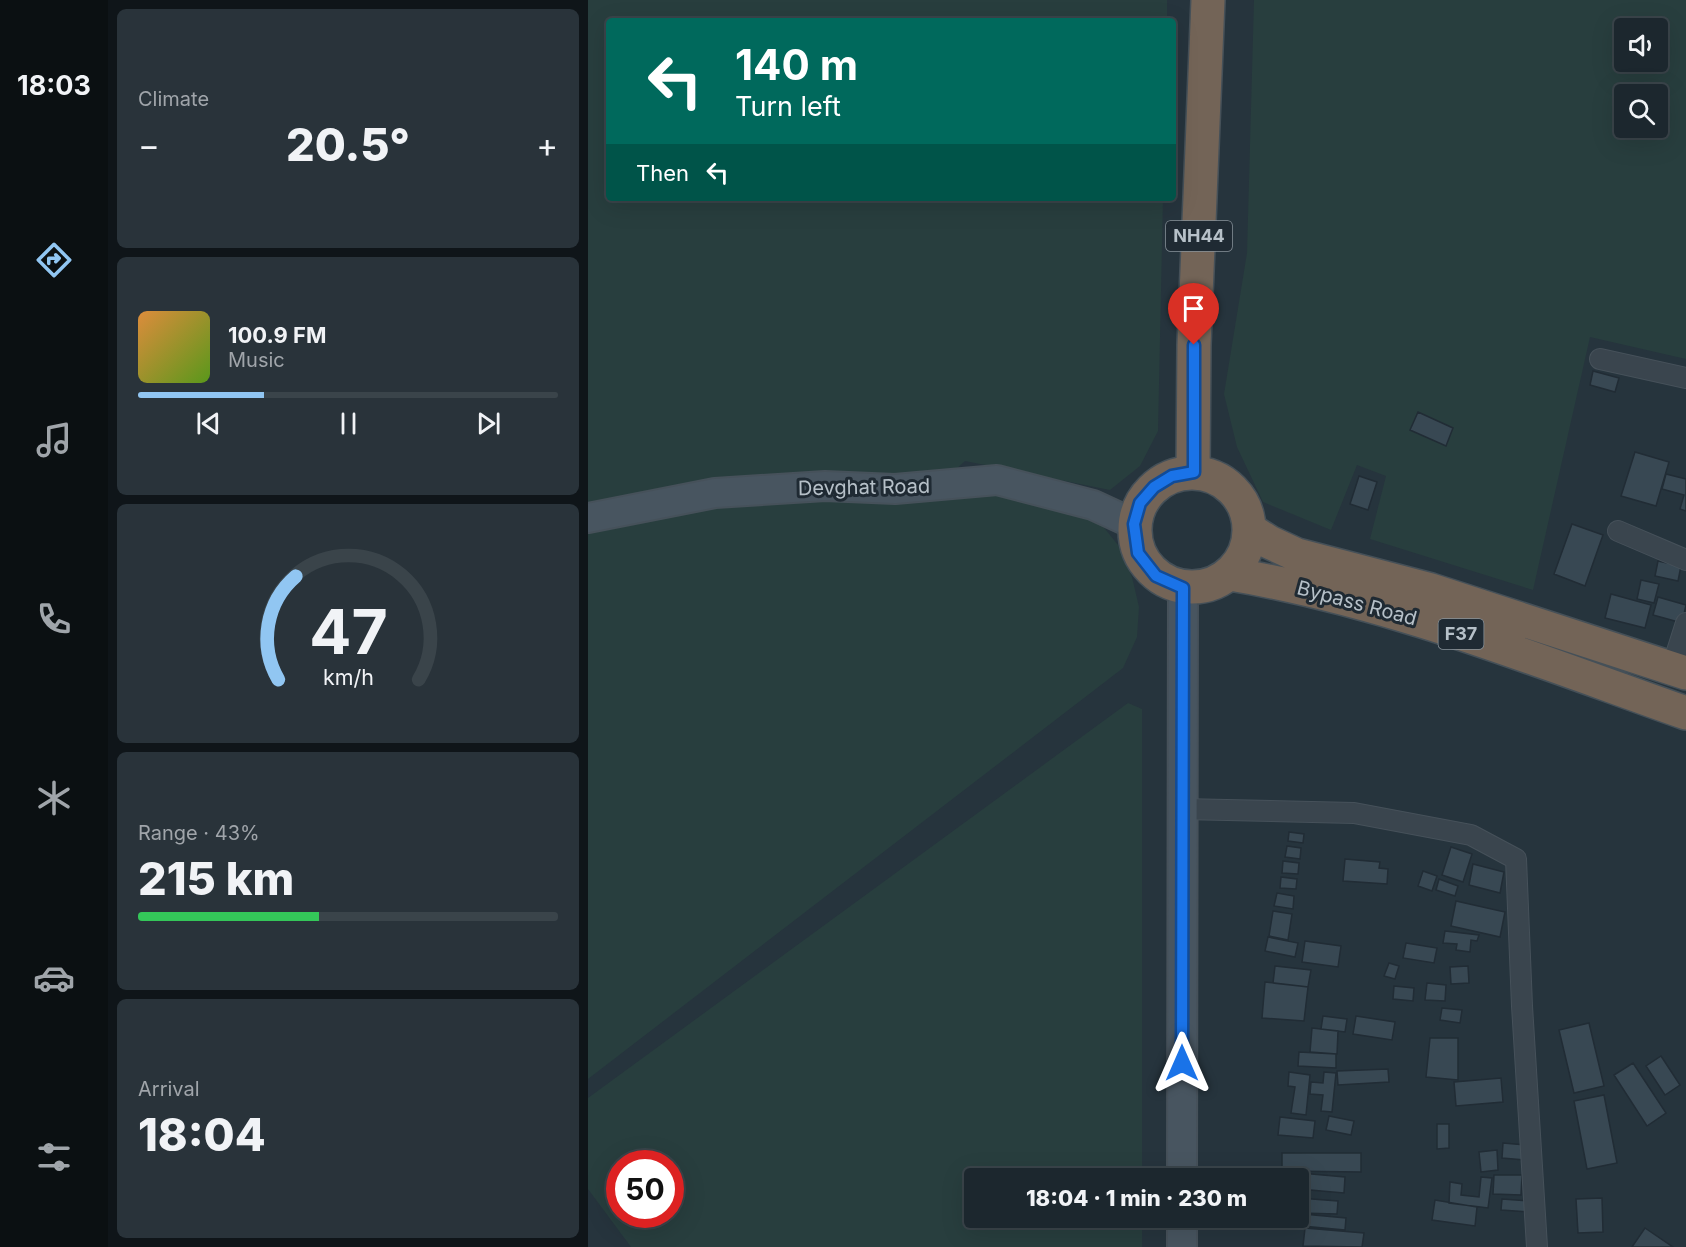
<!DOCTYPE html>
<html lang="en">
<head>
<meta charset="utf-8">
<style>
  body { margin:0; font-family:Inter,sans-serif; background:#29333a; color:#f1f3f6; height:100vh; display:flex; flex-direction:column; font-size:22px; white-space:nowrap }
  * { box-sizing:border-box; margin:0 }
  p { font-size:20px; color:#a0a5aa }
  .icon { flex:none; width:33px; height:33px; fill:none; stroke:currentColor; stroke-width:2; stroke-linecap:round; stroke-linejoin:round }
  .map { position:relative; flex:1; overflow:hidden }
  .sheet { display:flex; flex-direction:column; gap:9px; padding:9px; background:#0f1519; width:480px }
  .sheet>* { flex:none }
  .hud { position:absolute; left:18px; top:18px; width:570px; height:183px; border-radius:6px; box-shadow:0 6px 24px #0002,0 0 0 2px #3a444a; background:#00695c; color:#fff; overflow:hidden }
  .tools { position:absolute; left:1026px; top:18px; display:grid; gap:12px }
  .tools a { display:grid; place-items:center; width:54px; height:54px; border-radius:6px; background:#1c272e; box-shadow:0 6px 24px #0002,0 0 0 2px #3a444a; font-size:30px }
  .speed { position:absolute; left:18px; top:1150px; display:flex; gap:12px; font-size:30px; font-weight:700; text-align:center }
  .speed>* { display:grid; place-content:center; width:78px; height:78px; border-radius:50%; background:#1c272e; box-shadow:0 6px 24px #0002,0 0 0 2px #3a444a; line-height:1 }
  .speed .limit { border:9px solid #d22; background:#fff; color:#111 }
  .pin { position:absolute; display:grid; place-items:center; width:51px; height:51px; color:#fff; margin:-62px -26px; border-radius:50% 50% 50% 0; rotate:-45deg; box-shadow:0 0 6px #0007 }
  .pin .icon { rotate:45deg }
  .me { position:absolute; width:66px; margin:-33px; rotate:0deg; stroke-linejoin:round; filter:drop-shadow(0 0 4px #0008) }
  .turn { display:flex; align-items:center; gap:21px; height:126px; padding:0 30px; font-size:27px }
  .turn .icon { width:78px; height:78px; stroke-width:2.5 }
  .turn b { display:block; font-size:42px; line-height:51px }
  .then { display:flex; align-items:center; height:57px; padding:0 30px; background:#0003; gap:12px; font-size:22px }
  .big { font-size:45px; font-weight:800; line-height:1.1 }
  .sheet .tile { flex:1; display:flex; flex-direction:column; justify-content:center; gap:9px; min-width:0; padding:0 21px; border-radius:9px; background:#29333a }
  .sheet .dial { align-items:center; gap:0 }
  .dial svg { height:156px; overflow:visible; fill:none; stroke:#3a444a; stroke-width:7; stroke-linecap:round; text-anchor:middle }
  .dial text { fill:#f1f3f6; stroke:none }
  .song { display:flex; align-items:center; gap:18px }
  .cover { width:72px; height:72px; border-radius:9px; background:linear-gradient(135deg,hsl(30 70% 55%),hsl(90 70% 35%)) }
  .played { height:6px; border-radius:3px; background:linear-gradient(90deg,#91c6f2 30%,#3a444a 30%) }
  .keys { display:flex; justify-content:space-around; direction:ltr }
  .heat { display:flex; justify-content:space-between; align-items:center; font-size:33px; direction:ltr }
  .charge { height:9px; border-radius:4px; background:linear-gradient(90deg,#34c759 43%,#3a444a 0) }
  .trip { position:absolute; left:376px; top:1168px; width:345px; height:60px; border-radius:6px; background:#1c272e; box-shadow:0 6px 24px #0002,0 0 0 2px #3a444a; font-weight:800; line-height:60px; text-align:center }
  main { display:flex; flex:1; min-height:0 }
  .tab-bar { display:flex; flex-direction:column; width:108px; justify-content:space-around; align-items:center; background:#0b1012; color:#a0a5aa }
  .tab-bar .icon { width:42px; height:42px }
  .tab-bar .selected { color:#91c6f2 }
  .tab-bar b { font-size:27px; color:#f1f3f6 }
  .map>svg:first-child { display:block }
  .green { fill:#283e3e; fill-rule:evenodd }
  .building { fill:#384853; stroke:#212c35; stroke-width:1.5 }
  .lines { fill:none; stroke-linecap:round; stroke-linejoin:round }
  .street-casing { stroke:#46515a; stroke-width:22 }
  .secondary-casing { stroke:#46515a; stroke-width:32 }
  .highway-casing { stroke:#455058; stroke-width:36 }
  .street { stroke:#3a454e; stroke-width:20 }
  .secondary { stroke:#485560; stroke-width:28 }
  .highway { stroke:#736457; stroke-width:33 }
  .route-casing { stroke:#114b97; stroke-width:15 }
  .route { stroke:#1a73e8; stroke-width:10 }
  .labels { text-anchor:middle; stroke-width:6; stroke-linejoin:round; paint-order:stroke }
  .shield { fill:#1f2a33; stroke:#89939b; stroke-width:1.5 }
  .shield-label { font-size:18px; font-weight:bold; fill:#b6c0c8 }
  .street-label { font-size:20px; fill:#b6c0c8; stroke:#1f2a33 }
</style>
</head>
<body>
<main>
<nav class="tab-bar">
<b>18:03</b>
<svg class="icon selected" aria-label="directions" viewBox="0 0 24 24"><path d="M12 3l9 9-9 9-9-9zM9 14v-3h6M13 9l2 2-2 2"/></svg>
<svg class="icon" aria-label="music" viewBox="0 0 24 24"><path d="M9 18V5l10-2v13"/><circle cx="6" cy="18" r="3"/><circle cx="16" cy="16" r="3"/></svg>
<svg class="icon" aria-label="phone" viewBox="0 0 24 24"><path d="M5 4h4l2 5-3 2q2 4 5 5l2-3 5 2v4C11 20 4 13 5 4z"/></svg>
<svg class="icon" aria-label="climate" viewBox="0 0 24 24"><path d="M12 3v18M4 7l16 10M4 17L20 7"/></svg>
<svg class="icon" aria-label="car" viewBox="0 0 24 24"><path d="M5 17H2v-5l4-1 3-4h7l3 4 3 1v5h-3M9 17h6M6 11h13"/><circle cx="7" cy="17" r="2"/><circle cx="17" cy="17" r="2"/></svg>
<svg class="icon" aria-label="filters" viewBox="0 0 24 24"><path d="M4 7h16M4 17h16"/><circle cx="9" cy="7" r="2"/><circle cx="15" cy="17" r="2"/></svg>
</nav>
<section class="sheet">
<div class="tile"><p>Climate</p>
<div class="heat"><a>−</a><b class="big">20.5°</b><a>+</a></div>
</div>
<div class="tile">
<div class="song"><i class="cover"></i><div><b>100.9 FM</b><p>Music</p></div></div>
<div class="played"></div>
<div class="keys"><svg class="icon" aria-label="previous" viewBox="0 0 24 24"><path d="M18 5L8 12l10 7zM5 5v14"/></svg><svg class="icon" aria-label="pause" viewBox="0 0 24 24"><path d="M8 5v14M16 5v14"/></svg><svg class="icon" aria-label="next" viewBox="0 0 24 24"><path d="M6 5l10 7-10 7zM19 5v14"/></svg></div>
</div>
<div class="tile dial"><svg viewBox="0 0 100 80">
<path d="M14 69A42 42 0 1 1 86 69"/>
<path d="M14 69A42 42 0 0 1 23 16" stroke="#91c6f2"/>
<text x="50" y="56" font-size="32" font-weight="700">47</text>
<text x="50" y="72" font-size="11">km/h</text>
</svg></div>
<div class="tile"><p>Range · 43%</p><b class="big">215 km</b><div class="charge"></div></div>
<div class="tile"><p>Arrival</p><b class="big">18:04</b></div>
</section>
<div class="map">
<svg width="1098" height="1247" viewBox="0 0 1098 1247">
  <rect width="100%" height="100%" fill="#26343d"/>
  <path class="green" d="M 0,0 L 579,0 L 579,21 L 21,21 L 21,198 L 575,198 L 570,431 L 552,466 L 522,490 L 377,461 L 340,495 L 426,496 L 509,519 L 530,545 L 544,577 L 551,607 L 549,637 L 535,668 L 0,1079 Z
    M 666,0 L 1098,0 L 1098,359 L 1002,337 L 945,590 L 782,539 L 798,476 L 769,465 L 743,530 L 675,502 L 649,447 L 636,394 L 659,253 ZM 1036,28 L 1070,28 L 1070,62 L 1036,62 ZM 1036,94 L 1070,94 L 1070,128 L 1036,128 Z
    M 540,703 L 554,709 L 554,1179 L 387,1179 L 387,1218 L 554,1218 L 554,1247 L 43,1247 L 0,1189 L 0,1098 ZM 32,1164 L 82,1164 L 82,1215 L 32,1215 Z"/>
  <path class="building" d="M 1005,371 L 1031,378 L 1027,392 L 1002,385 Z
    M 830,412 L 865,428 L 858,446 L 822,430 Z
    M 1047,452 L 1081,462 L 1068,506 L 1033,496 Z
    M 1078,474 L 1098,479 L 1098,511 L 1092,509 L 1096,495 L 1074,489 Z
    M 771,476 L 789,482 L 780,510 L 762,504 Z
    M 984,524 L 1015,535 L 997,586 L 966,574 Z
    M 1070,561 L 1093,566 L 1090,581 L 1067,576 Z
    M 1053,580 L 1071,584 L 1066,603 L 1049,599 Z
    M 1023,594 L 1063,605 L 1057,628 L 1017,618 Z
    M 1070,597 L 1098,605 L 1094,623 L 1065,615 Z
    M 701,832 L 716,834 L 715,843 L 700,841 Z
    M 699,846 L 713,848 L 712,859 L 697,857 Z
    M 863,847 L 884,854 L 875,882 L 854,875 Z
    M 757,859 L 792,862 L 791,868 L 800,869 L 799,884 L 755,881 Z
    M 695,861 L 711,863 L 710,874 L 694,873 Z
    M 885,864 L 916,872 L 912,893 L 881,885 Z
    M 835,871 L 849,876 L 844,891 L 830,886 Z
    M 693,877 L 709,879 L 708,889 L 692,888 Z
    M 851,879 L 870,886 L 867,896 L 848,890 Z
    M 689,893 L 706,896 L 705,909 L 686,906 Z
    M 868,901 L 917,912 L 912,937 L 863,926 Z
    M 685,911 L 704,914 L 700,940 L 681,936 Z
    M 857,931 L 891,935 L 889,941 L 883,940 L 882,952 L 868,950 L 869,944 L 855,943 Z
    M 680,937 L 710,943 L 707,957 L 677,951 Z
    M 717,941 L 753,946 L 750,967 L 714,962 Z
    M 818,943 L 849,948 L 846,963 L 815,958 Z
    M 801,963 L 811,966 L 807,979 L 796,976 Z
    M 687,966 L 723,970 L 720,987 L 685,983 Z
    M 880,966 L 881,983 L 863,984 L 862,967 Z
    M 677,982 L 720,987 L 716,1021 L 674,1018 Z
    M 839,983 L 858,985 L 857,1001 L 837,1000 Z
    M 806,986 L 826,988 L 825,1001 L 805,999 Z
    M 854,1008 L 874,1010 L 872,1023 L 852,1020 Z
    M 735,1016 L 759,1019 L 757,1032 L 733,1029 Z
    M 768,1016 L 807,1022 L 804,1040 L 765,1034 Z
    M 1001,1023 L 1016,1086 L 986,1093 L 971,1030 Z
    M 724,1028 L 750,1031 L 749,1054 L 722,1052 Z
    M 842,1038 L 870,1038 L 870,1080 L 838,1077 Z
    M 711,1052 L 748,1054 L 748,1068 L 710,1066 Z
    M 1073,1056 L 1092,1085 L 1077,1095 L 1058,1066 Z
    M 1045,1063 L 1078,1113 L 1059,1126 L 1026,1075 Z
    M 800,1069 L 801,1082 L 750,1085 L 749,1071 Z
    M 701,1072 L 722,1075 L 718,1115 L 703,1113 L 707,1087 L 700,1086 Z
    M 736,1072 L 748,1073 L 744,1112 L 733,1111 L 735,1095 L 722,1094 L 723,1082 L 735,1083 Z
    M 913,1078 L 915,1102 L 868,1106 L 866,1082 Z
    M 1016,1095 L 1029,1163 L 999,1169 L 986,1101 Z
    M 741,1116 L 766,1121 L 763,1135 L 738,1130 Z
    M 692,1117 L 727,1121 L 725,1138 L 690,1135 Z
    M 849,1124 L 861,1124 L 861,1148 L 849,1149 Z
    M 915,1143 L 938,1145 L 937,1160 L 914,1158 Z
    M 909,1150 L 910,1170 L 893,1172 L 891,1152 Z
    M 694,1153 L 773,1153 L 773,1172 L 694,1171 Z
    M 690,1171 L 757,1177 L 756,1193 L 711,1189 L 711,1179 L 689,1179 Z
    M 906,1175 L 934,1175 L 933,1195 L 905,1194 Z
    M 893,1177 L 904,1178 L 900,1208 L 861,1203 L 862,1182 L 874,1184 L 873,1195 L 891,1197 Z
    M 711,1198 L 750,1201 L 749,1214 L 711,1213 Z
    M 1014,1198 L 1015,1232 L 990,1233 L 988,1199 Z
    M 914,1199 L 943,1201 L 942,1212 L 913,1210 Z
    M 847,1200 L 889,1207 L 887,1226 L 844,1220 Z
    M 715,1214 L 758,1218 L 757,1230 L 714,1226 Z
    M 717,1228 L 776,1233 L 774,1247 L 715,1246 Z
    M 1057,1228 L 1085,1247 L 1044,1247 Z"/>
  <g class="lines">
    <defs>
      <path id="street" d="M 1012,359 L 1098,378
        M 1030,531 L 1098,560
        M 1084,667 L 1098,623
        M 594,809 L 766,813 L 883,835 L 928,859 L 934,1006 L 949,1247"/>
      <path id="secondary" d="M 0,518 L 127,493 L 237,486 L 307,489 L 409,480 L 505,505 L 546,524
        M 594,1179 L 595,588
        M 594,1218 L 594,1247"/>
      <path id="highway" d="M 605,472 L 606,345 L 620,0
        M547 530a57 57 0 1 1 114 0a57 57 0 1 1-114 0Z
        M 662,530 L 681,542 L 709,555 L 843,590 L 1098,673
        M 642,574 C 799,600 948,660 1098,713"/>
    </defs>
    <use href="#street" class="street-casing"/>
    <use href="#secondary" class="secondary-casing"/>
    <use href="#highway" class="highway-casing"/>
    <use href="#street" class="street"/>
    <use href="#secondary" class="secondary"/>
    <use href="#highway" class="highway"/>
  </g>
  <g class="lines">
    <defs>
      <path id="route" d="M 594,1063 L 595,588 L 568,576 L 550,553 L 546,524 L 552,503 L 566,487 L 584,476 L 606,472 L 606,345"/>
    </defs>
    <use href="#route" class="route-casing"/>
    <use href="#route" class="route"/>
  </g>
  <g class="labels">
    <g class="shield">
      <rect x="578" y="221" width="66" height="30" rx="4.5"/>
      <rect x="850.5" y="619" width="45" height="30" rx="4.5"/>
    </g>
    <g class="shield-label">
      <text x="611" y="242">NH44</text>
      <text x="873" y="640">F37</text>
    </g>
    <g class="street-label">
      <text transform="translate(276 487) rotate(-1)" y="7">Devghat Road</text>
      <text transform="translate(769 603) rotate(15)" y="7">Bypass Road</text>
    </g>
  </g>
</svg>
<div class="tools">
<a><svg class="icon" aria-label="sound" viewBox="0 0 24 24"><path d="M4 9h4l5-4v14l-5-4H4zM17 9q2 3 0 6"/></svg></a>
<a><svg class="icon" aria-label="search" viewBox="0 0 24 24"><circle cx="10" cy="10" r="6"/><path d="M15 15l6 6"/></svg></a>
</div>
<div class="speed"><div class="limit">50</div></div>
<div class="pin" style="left:606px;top:345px;background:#d93025"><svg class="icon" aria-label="arrive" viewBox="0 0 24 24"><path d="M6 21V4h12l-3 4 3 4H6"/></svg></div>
<svg class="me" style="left:594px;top:1063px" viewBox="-20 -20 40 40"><path d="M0-17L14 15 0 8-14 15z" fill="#1a73e8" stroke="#fff" stroke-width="4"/></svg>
<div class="trip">18:04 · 1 min · 230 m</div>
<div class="hud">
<div class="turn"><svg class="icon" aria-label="left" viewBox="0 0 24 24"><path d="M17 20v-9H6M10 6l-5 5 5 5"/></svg><div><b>140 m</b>Turn left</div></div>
<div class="then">Then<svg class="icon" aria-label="left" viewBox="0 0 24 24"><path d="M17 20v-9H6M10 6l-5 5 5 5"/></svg></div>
</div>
</div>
</main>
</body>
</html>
